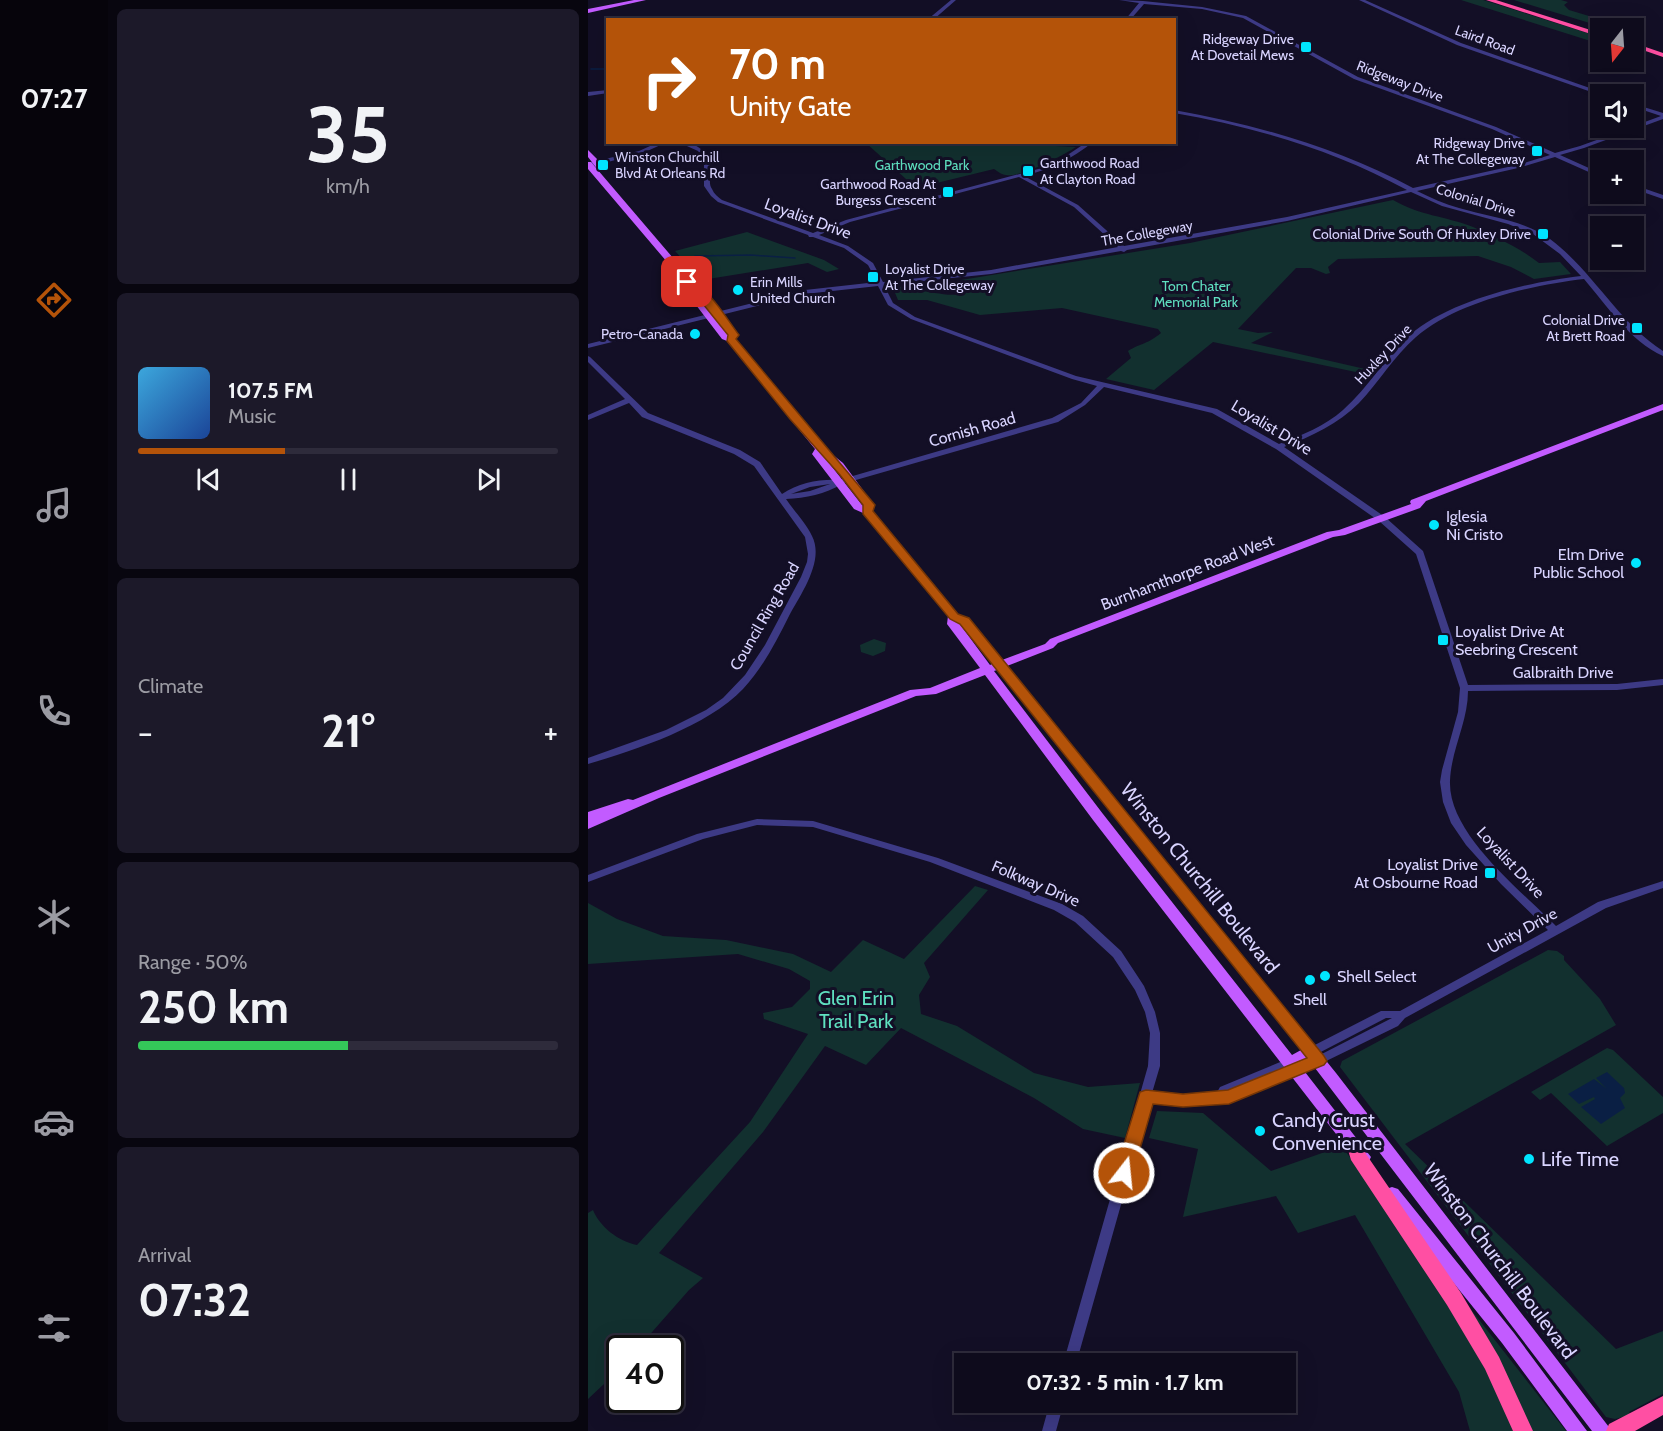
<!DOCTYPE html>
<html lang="en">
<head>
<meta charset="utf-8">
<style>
  body { margin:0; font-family:Cabin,sans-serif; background:#1c1929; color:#f1f3f6; height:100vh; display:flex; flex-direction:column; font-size:22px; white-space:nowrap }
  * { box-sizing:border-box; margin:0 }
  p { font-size:20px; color:#9b9ba3 }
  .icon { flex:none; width:33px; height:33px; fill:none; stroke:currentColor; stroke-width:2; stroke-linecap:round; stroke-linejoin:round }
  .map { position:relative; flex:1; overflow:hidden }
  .side { display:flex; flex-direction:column; gap:9px; padding:9px; background:#08060f; width:480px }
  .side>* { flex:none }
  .guide { position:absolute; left:18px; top:18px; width:570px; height:126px; border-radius:0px; box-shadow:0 6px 24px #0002,0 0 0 2px #2e2b3b; background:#b45309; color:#fff; overflow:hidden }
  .needle { width:39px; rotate:197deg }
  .fabs { position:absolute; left:1002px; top:18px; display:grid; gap:12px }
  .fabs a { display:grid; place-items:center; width:54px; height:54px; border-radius:0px; background:#0e0b1c; box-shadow:0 6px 24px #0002,0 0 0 2px #2e2b3b; font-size:30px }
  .speed { position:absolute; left:18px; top:1335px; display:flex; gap:12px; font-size:30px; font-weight:700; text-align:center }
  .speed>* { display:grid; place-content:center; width:78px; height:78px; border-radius:50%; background:#0e0b1c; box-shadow:0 6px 24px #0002,0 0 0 2px #2e2b3b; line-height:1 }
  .speed .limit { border:3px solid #111; border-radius:9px; background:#fff; color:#111 }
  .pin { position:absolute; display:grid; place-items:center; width:51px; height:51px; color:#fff; margin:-26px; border-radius:12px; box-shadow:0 3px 9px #0006 }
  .me { position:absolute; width:66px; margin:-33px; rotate:16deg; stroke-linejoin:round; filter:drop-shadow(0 0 4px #0008) }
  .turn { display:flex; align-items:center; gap:21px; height:126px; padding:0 24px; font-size:27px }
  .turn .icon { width:78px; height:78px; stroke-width:2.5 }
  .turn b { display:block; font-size:42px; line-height:51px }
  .big { font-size:45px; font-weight:700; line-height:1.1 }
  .side .card { flex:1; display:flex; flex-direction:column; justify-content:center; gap:9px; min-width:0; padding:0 21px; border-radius:9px; background:#1c1929 }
  .side .dial { align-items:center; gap:0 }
  .dial b { font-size:78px; line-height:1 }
  .song { display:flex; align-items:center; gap:18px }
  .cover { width:72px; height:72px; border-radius:9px; background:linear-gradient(135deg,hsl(200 70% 55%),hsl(220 70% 35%)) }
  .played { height:6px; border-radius:3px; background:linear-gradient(90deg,#b45309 35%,#2e2b3b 35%) }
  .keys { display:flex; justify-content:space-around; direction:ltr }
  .heat { display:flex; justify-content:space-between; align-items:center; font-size:33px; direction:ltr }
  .charge { height:9px; border-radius:4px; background:linear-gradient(90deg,#34c759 50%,#2e2b3b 0) }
  .trip { position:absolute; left:366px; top:1353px; width:342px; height:60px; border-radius:0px; background:#0e0b1c; box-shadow:0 6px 24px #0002,0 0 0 2px #2e2b3b; font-weight:700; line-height:60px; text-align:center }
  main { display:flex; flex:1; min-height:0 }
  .menu { display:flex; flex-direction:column; width:108px; justify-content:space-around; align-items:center; background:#06040b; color:#9b9ba3 }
  .menu .icon { width:42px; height:42px }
  .menu .on { color:#b45309 }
  .menu b { font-size:27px; color:#f1f3f6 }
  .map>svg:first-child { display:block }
  .green { fill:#12302f }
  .water { fill:#0a1f44 }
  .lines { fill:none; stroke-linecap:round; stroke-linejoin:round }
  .stream { stroke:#0a1f44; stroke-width:1.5 }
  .minor { fill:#3d3a85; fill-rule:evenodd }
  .major { fill:#c25bff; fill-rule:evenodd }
  .highway { fill:#ff4fa3; fill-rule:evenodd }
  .route { fill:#b45309; stroke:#753606; stroke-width:1.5 }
  .poi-dot { fill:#00e5ff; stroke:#130f26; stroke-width:2 }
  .labels { text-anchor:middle; stroke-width:6; stroke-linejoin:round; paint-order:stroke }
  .far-poi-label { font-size:14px; fill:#d9d4ff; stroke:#130f26; text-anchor:end }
  .far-street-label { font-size:14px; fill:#d9d4ff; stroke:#130f26 }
  .far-park-label { font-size:14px; fill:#5fe0c0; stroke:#130f26 }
  .street-label { font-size:16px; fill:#d9d4ff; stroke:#130f26 }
  .poi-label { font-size:16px; fill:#d9d4ff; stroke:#130f26; text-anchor:start }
  .near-street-label { font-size:20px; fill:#d9d4ff; stroke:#130f26 }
  .near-park-label { font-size:20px; fill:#5fe0c0; stroke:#130f26 }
  .near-poi-label { font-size:20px; fill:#d9d4ff; stroke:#130f26; text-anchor:start }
</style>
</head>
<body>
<main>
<nav class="menu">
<b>07:27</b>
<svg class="icon on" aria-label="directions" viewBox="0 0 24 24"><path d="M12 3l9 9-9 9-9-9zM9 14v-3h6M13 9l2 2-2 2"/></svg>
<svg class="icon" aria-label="music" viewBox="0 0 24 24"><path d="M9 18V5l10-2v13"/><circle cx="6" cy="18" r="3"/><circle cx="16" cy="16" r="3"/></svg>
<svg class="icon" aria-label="phone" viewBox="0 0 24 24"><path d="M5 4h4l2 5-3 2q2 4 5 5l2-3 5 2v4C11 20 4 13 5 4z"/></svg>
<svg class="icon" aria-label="climate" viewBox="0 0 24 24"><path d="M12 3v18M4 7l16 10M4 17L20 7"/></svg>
<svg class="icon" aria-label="car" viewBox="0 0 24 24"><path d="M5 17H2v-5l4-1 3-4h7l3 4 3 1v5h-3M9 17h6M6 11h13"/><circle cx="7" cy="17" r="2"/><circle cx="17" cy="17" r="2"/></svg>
<svg class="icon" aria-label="filters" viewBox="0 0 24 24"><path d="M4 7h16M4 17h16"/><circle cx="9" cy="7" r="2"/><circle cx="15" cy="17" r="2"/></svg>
</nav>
<section class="side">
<div class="card dial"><b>35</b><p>km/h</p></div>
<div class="card">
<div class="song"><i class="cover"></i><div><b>107.5 FM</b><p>Music</p></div></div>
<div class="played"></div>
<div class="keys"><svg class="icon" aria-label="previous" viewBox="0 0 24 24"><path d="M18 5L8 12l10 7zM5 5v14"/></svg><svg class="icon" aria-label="pause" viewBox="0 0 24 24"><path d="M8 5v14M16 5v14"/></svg><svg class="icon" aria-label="next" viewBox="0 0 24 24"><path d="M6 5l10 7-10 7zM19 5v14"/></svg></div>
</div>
<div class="card"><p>Climate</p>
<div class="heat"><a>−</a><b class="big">21°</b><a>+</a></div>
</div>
<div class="card"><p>Range · 50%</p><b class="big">250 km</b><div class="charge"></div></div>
<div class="card"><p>Arrival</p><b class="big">07:32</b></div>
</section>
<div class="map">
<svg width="1075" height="1431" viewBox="0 0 1075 1431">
  <rect width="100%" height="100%" fill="#130f26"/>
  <path class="green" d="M 873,0 L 895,0 L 1012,37 L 1012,44 Z
    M 926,0 L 973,0 L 980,2 L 976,5 L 981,10 L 1041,28 L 1018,28 Z
    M 384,142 L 488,147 C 476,155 432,178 418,175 C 414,175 409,171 406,169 L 328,188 L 278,143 Z
    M 805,200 C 833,216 857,216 885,227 C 906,236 932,248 951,263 L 972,262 L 983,274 L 946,279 L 923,267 L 890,256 L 750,259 L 740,267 L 742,273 L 738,274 L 723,268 L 708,268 L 650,329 L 670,333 L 685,332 L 663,343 L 786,371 L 782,375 L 625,342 L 566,390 L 518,379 L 543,358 L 540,351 C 553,343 560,344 573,333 L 570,329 L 474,308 L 392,315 L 339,300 L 310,300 L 305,288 L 324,285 L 328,291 C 347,291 359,298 378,293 L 373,280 L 602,243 Z
    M 159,232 L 236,260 L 251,269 L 239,272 L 220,263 L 114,280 L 87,251 Z
    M 286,639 L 298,643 L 297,651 L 285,656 L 273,652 L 272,645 Z
    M 387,886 L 400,890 L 336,963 L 342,977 L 331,995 L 333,1014 L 369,1026 L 446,1073 L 500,1087 L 552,1083 L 537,1138 L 495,1129 L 446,1098 L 313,1028 L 278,1065 L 237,1046 L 175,1132 L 71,1253 L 115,1278 L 101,1290 L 50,1348 L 32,1348 L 31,1370 L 0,1399 L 0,1213 L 5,1210 C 12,1227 30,1241 49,1245 L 162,1122 L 220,1034 L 176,1019 L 175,1013 L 204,1007 L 222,989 L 222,981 L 201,969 L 150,954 L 0,964 L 0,903 L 29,919 L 75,936 L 138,940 L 205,954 L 243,972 L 275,940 L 316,959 Z
    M 960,950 L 969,951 L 976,956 L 976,960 L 1012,999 L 1028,1025 L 817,1144 L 1028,1349 L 1075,1331 L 1075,1394 L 1041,1412 L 1043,1415 L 1027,1419 L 1018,1417 L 752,1067 L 754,1061 Z
    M 1019,1048 L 1025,1050 L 1075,1097 L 1075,1113 L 1019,1146 L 963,1093 L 952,1100 L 943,1092 Z
    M 569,1111 L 615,1113 L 683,1171 L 754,1146 L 863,1303 L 929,1431 L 882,1431 L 871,1392 L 767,1215 L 710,1233 L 688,1196 L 595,1217 L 610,1149 L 561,1138 Z
    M 874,1298 L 978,1431 L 943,1431 Z"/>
  <path class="water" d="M 1019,1072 L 1036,1088 L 1037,1093 L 1032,1098 L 1037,1108 L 1013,1124 L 993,1107 L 1007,1099 L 1006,1097 L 991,1104 L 980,1094 L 1006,1079 L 1019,1089 L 1008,1078 Z"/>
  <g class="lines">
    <path class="stream" d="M 3,69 L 20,69
      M 107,256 L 163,255 L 207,258"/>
    <path class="minor" d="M 363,0 L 368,0 L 345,20 L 339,20 Z
      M 531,0 L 555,1 L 614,7 L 658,16 L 770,77 L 908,127 L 967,153 L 992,146 L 1042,128 L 1046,128 L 1046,126 L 1073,116 L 1046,107 L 1046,104 L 1075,113 L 1075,119 L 996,148 L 972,155 L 1012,173 L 1012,177 L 967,157 L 930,168 L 829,191 C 843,198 857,204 871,208 C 902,217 935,220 962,239 C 1005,271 1029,321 1075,351 L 1075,356 C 1042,341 1019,306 996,279 C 944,285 868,302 828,337 C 806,356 791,382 771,403 C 750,424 724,436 696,447 L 797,517 L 835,551 L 880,685 L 1029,684 L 1075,679 L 1075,685 L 1029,690 L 880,691 C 880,722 863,750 862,781 C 860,834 933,890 968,926 L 1010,902 L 1075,881 L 1075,888 L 1018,908 L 817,1018 L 810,1026 L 730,1065 L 726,1064 L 724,1061 L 726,1058 L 804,1018 L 798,1018 L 727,1055 L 723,1056 L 719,1055 L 717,1052 L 719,1049 L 793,1011 L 812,1011 L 960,930 L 913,884 L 878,845 L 863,823 L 855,802 L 852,782 L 854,770 L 870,712 L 872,688 L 828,554 L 791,521 L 688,449 L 624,413 L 516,387 L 497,405 L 470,422 L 254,484 C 237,494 218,498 198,499 C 206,511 218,523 224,536 C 237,561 212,595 201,616 C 188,642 174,669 155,689 C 120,726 48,750 0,764 L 0,758 L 78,730 L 118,710 L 135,698 L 157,675 L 177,645 L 213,577 L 219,562 L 220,554 L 217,537 L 166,466 L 146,454 L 54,417 L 41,403 L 0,420 L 0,415 L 37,399 L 0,362 L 0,356 L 2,357 L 60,413 L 152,450 L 172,462 L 194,494 C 211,483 231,479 251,480 L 464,418 L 493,403 L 509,386 L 484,379 L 323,319 L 300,305 L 290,286 L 217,294 L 0,348 L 0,344 L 217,290 L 289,282 L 280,265 L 256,248 L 225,237 L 221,237 L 220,235 L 130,202 L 123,196 L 116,186 L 116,159 L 110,151 L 90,142 C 107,142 123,151 123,170 C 123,177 120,183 124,189 C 126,194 130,197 134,200 L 225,233 L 258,220 L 454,168 L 472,160 L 499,142 L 505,142 C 484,159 462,169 436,176 L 490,205 L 536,246 L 699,217 L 819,190 C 746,150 667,127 586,113 L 586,110 C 670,125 750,148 825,188 L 929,165 L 962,155 L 904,129 L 766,79 L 655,18 L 614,9 L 556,4 L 542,20 L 537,20 L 551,3 ZM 431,177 L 486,207 L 530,247 L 403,270 L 295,282 L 285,263 L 260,246 L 231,235 L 262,222 ZM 823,192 L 854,206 L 920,224 L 945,234 L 972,254 L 993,276 C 941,282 862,300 822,335 C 797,357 781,387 755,410 C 737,426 714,435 691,444 L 629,409 L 488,376 L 327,317 L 305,303 L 296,285 L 403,274 L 533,251 L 536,252 L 539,250 L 699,221 ZM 242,484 L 222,491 L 203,494 L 222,487 Z
      M 771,0 L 777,0 L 873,43 L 1019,94 L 1012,95 L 869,45 Z
      M 20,90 L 20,93 L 0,96 L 0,92 Z
      M 71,142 L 79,142 L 55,153 L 0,167 L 0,163 L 51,151 Z
      M 1046,185 L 1075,195 L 1075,199 L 1046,189 Z
      M 169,819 L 225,821 L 350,858 L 474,904 L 495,916 L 533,951 L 556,986 L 567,1012 L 572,1033 L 572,1066 L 564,1093 L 595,1097 L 628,1094 L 632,1087 L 697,1060 L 701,1059 L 705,1060 L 707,1063 L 705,1066 L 688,1073 L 707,1066 L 711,1067 L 713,1070 L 711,1073 L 641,1101 L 595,1105 L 562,1102 L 488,1364 L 475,1364 L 560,1066 L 562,1033 L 557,1012 L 547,990 L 525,957 L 487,922 L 466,910 L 342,862 L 225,827 L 169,825 L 115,839 L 0,882 L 0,875 L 109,834 Z
      M 462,1402 L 476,1402 L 468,1431 L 454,1431 Z"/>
    <path class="major" d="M 46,0 L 58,0 L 0,13 L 0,9 Z
      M 0,150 L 16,166 L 16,170 L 10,170 L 0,157 Z
      M 0,162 L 3,162 L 144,327 L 144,331 L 138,331 L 125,315 L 140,335 L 145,337 L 235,447 L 255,463 L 286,505 L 284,511 L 370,614 L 380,619 L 414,660 L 457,644 L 462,639 L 739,532 L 751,530 L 823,504 L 822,502 L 823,500 L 1075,404 L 1075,410 L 838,501 L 832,508 L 757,535 L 745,537 L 470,643 L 465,648 L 419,666 L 748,1073 L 1024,1431 L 1004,1431 L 727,1068 L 717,1072 L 783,1157 L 781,1161 L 775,1163 L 769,1161 L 505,820 L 397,675 L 348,694 L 328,696 L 71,798 L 0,829 L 0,812 L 40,799 L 45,800 L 322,690 L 342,688 L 392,668 L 359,624 L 360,616 L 275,513 L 266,509 L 224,454 L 227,449 L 139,341 L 134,339 L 95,288 L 96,282 L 0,169 ZM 234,454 L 255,476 L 276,506 L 274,505 ZM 371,623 L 372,623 L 404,664 L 402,665 ZM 409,670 L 713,1050 L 704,1055 L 515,814 L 406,671 Z
      M 804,1187 L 810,1189 L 926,1333 L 999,1431 L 979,1431 L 914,1343 L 798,1199 L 796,1194 L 798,1189 Z"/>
    <path class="highway" d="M 898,0 L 908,0 L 1012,33 L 1012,37 Z
      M 1046,43 L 1075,53 L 1075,57 L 1046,47 Z
      M 769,1143 L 775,1145 L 778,1154 L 873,1293 L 911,1357 L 945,1431 L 925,1431 L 897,1369 L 859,1305 L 763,1160 L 760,1150 L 763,1145 Z
      M 1075,1396 L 1075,1415 L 1047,1431 L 1018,1431 L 1021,1424 Z"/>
  </g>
  <path class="route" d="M 99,279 C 120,286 138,318 151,335 L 148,339 L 287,505 L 285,511 L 370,614 L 381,618 L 736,1056 L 739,1061 L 736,1065 L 641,1104 L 595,1107 L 565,1104 L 545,1173 L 543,1178 L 536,1180 L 530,1178 L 527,1173 L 552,1092 L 558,1090 L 595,1094 L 640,1090 L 719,1058 L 372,624 L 362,619 L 275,514 L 275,505 L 252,475 L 202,419 L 139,341 L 140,335 L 103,289 L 95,282 Z"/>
  <g class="poi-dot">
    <rect x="712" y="41" width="12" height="12" rx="3"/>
    <rect x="943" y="145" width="12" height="12" rx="3"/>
    <rect x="9" y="159" width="12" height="12" rx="3"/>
    <rect x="434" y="165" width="12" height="12" rx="3"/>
    <rect x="354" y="186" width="12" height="12" rx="3"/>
    <rect x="949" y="228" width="12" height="12" rx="3"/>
    <rect x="279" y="271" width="12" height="12" rx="3"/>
    <circle cx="150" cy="290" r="6"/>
    <rect x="1043" y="322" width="12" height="12" rx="3"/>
    <circle cx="107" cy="334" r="6"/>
    <circle cx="846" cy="525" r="6"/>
    <circle cx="1048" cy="563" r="6"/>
    <rect x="849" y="634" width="12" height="12" rx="3"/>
    <rect x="896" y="867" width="12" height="12" rx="3"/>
    <circle cx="737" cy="976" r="6"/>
    <circle cx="722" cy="980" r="6"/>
    <circle cx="672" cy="1131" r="6"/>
    <circle cx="941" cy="1159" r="6"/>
  </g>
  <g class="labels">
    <g class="far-poi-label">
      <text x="706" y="44">Ridgeway Drive<tspan x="706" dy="16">At Dovetail Mews</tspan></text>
      <text x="937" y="148">Ridgeway Drive<tspan x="937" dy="16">At The Collegeway</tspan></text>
      <text x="27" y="162" text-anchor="start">Winston Churchill<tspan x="27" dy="16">Blvd At Orleans Rd</tspan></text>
      <text x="452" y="168" text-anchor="start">Garthwood Road<tspan x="452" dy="16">At Clayton Road</tspan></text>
      <text x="348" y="189">Garthwood Road At<tspan x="348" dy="16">Burgess Crescent</tspan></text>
      <text x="943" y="239">Colonial Drive South Of Huxley Drive</text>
      <text x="297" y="274" text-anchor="start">Loyalist Drive<tspan x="297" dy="16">At The Collegeway</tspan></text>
      <text x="162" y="287" text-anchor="start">Erin Mills<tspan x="162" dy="16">United Church</tspan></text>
      <text x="1037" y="325">Colonial Drive<tspan x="1037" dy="16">At Brett Road</tspan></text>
      <text x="95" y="339">Petro-Canada</text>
    </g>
    <g class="far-street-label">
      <text transform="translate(897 40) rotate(20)" y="5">Laird Road</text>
      <text transform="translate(812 81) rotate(21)" y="5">Ridgeway Drive</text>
      <text transform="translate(888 200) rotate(17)" y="5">Colonial Drive</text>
      <text transform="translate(559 233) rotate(-10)" y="5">The Collegeway</text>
      <text transform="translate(795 354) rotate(-47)" y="5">Huxley Drive</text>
    </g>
    <g class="far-park-label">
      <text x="334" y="170">Garthwood Park</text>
      <text x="608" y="291">Tom Chater<tspan x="608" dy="16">Memorial Park</tspan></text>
    </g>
    <g class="street-label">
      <text transform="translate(220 218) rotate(20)" y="6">Loyalist Drive</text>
      <text transform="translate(684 427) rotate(31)" y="6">Loyalist Drive</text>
      <text transform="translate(384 429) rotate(-16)" y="6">Cornish Road</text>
      <text transform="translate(599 572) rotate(-21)" y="6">Burnhamthorpe Road West</text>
      <text transform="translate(176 616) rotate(-60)" y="6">Council Ring Road</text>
      <text x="975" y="678">Galbraith Drive</text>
      <text transform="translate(923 862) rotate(47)" y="6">Loyalist Drive</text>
      <text transform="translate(448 883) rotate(23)" y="6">Folkway Drive</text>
      <text transform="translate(934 930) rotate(-29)" y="6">Unity Drive</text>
    </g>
    <g class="poi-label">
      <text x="858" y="522">Iglesia<tspan x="858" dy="18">Ni Cristo</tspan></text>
      <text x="1036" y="560" text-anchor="end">Elm Drive<tspan x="1036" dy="18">Public School</tspan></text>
      <text x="867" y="637">Loyalist Drive At<tspan x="867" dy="18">Seebring Crescent</tspan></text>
      <text x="890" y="870" text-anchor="end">Loyalist Drive<tspan x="890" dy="18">At Osbourne Road</tspan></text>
      <text x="749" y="982">Shell Select</text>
      <text x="722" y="1005" text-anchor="middle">Shell</text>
    </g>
    <g class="near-street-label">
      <text transform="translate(612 878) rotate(51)" y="7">Winston Churchill Boulevard</text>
      <text transform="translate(912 1261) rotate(53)" y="7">Winston Churchill Boulevard</text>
    </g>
    <g class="near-park-label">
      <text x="268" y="1005">Glen Erin<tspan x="268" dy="23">Trail Park</tspan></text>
    </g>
    <g class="near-poi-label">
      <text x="684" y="1127">Candy Crust<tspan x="684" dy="23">Convenience</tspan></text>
      <text x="953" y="1166">Life Time</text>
    </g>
  </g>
</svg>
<div class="fabs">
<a><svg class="needle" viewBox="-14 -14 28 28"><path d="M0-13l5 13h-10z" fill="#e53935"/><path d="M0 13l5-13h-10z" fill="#9b9ba3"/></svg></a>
<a><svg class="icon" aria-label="sound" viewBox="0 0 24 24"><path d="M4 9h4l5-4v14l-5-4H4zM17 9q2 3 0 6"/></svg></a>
<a>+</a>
<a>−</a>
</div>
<div class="speed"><div class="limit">40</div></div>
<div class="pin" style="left:99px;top:282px;background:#d93025"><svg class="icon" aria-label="arrive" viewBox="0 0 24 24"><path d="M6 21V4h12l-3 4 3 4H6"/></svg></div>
<svg class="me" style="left:536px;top:1173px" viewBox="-20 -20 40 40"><circle r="17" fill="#b45309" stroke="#fff" stroke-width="3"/><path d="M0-11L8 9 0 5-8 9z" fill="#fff"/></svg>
<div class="trip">07:32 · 5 min · 1.7 km</div>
<div class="guide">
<div class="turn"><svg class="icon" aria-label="right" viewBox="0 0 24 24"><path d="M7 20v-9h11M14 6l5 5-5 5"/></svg><div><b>70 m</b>Unity Gate</div></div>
</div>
</div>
</main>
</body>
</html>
